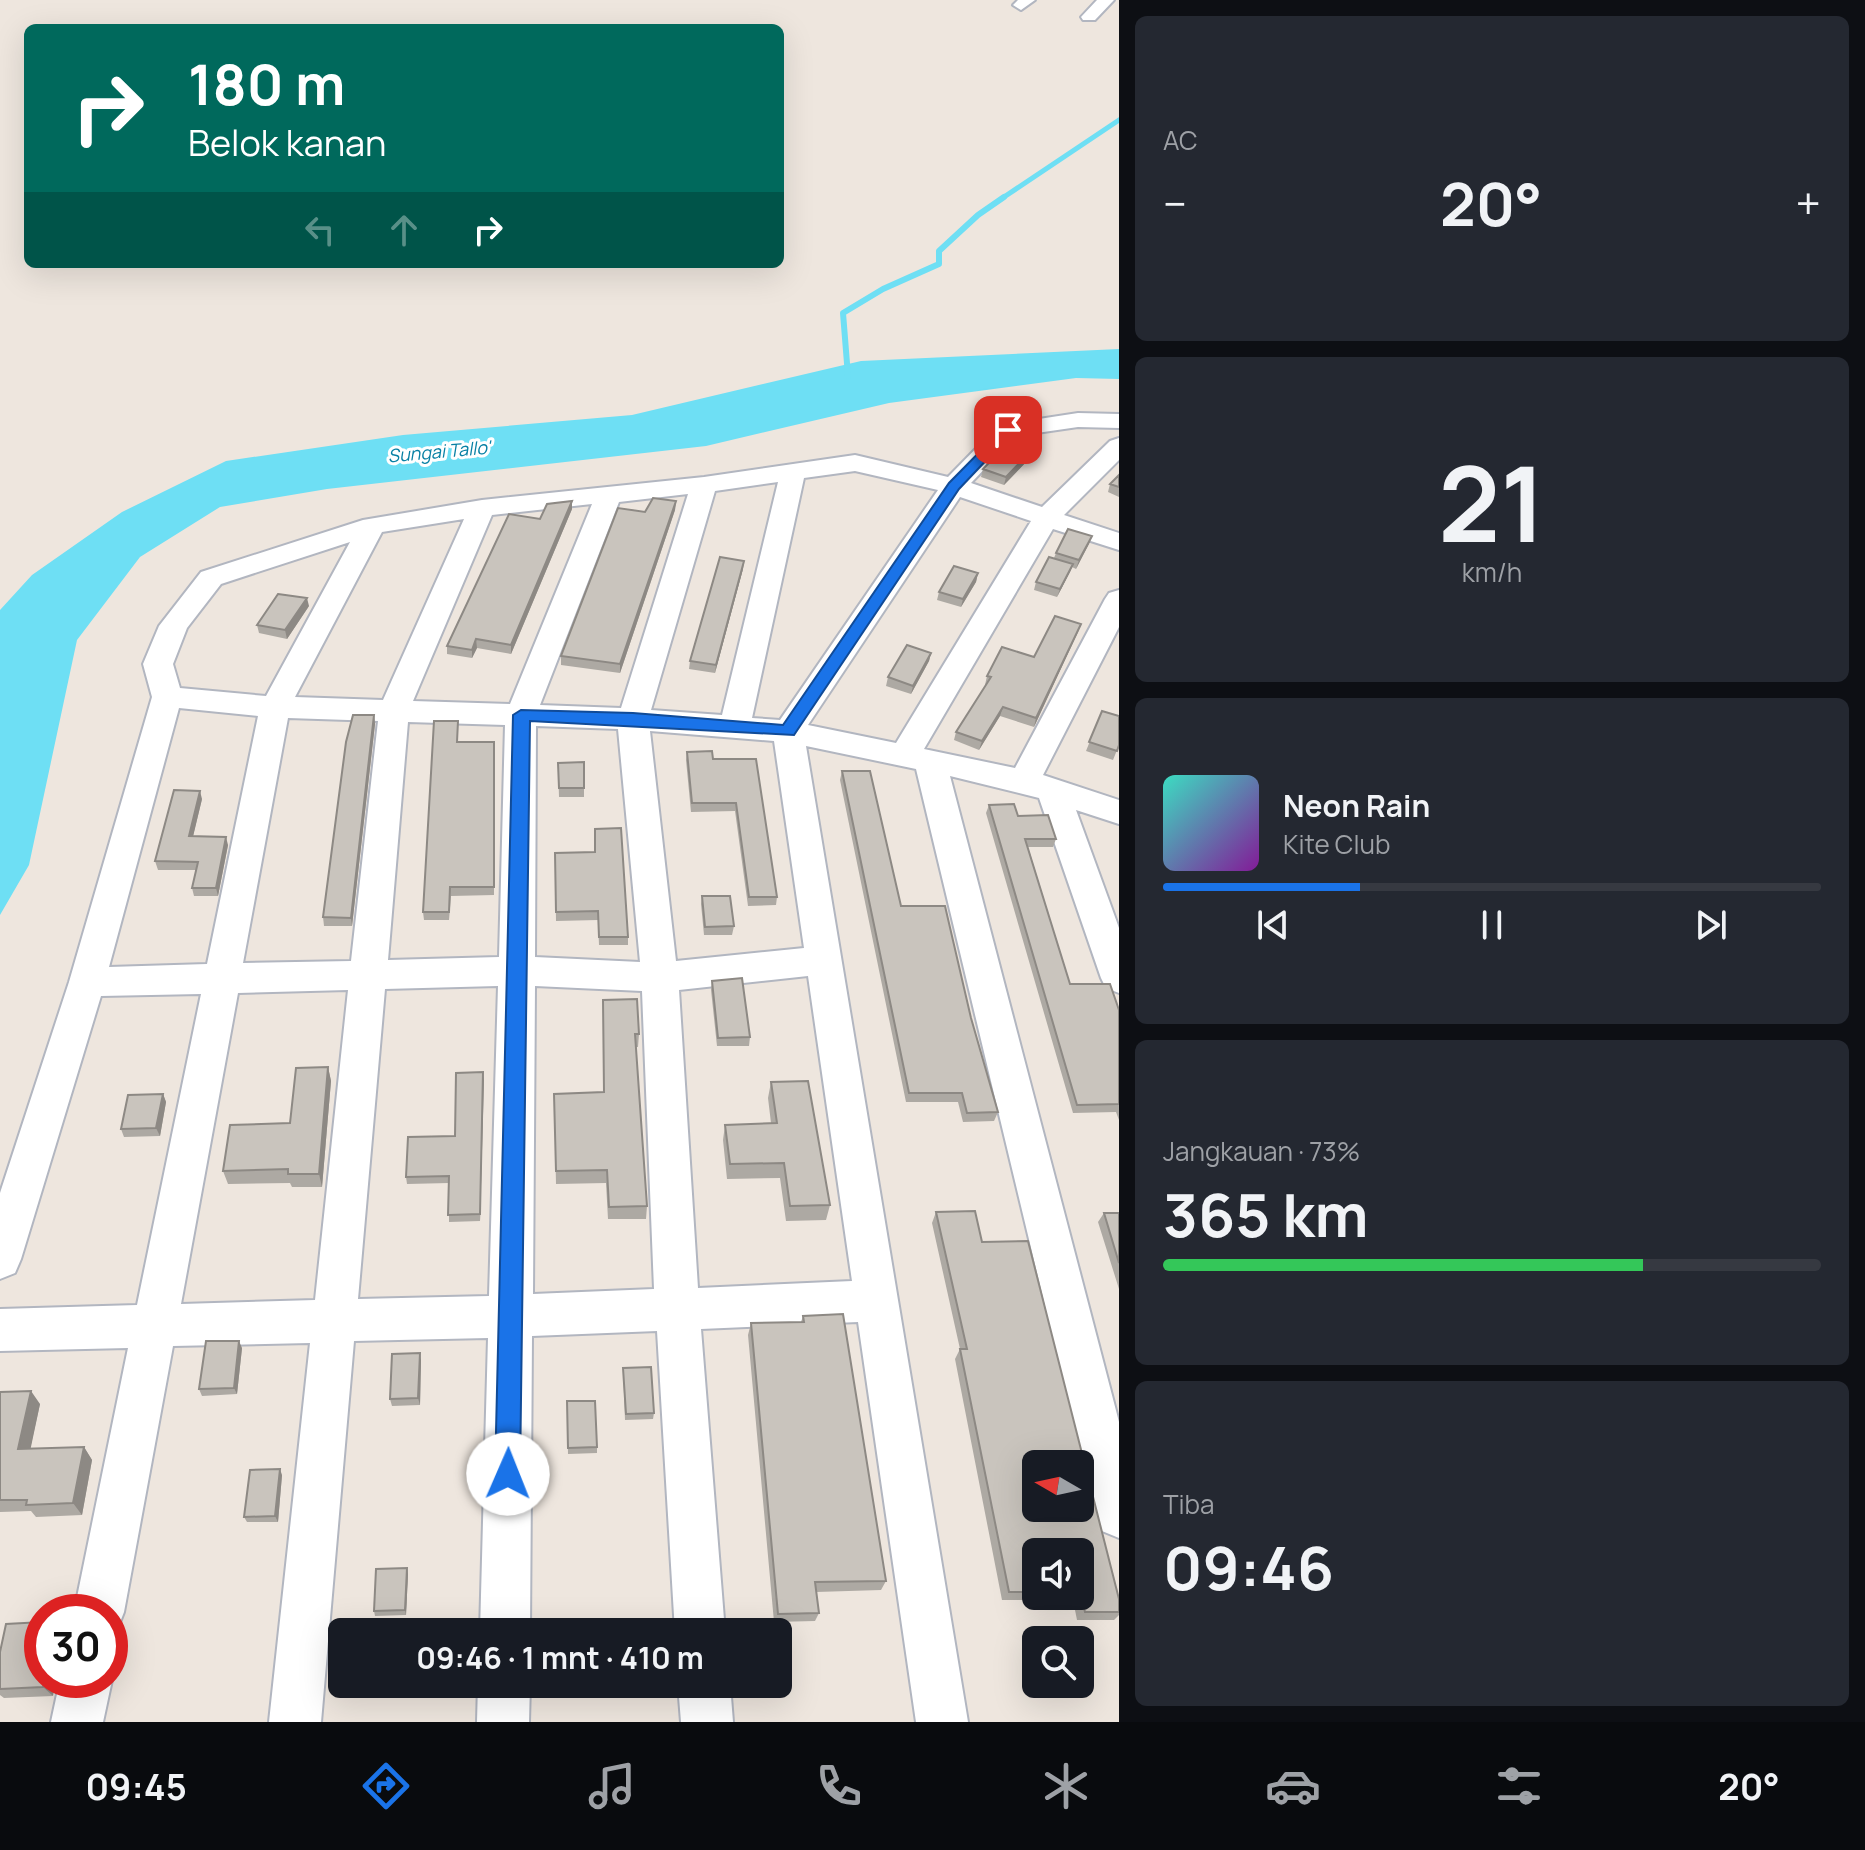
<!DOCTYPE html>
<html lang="id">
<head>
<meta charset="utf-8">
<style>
  body { margin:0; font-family:Manrope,sans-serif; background:#242831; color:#f1f3f6; height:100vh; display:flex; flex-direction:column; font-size:30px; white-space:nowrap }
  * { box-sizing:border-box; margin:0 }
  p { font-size:26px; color:#9ea1a6 }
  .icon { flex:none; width:44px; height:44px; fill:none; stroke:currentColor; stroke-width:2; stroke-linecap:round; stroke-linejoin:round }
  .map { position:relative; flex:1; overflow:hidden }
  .side { display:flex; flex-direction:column; gap:16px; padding:16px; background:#0d0f14; width:746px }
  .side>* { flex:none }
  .guide { position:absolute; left:24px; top:24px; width:760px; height:244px; border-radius:12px; box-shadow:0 8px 32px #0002; background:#00695c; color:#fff; overflow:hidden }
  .needle { width:52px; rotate:279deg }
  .tools { position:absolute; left:1022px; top:1450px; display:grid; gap:16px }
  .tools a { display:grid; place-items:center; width:72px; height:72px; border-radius:12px; background:#171b24; box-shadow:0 8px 32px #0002; font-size:40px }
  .speed { position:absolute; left:24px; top:1594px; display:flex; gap:16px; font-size:40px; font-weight:700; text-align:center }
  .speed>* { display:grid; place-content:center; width:104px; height:104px; border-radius:50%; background:#171b24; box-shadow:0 8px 32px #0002; line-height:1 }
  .speed .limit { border:12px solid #d22; background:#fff; color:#111 }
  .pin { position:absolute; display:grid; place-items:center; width:68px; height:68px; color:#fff; margin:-34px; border-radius:16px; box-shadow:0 4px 12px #0006 }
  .me { position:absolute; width:88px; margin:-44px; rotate:1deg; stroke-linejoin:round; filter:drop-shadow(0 0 6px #0008) }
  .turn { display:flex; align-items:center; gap:28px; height:168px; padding:0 32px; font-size:36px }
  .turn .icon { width:104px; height:104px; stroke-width:2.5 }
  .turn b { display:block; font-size:56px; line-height:68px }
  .lanes { display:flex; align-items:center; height:76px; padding:0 32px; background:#0003; justify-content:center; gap:40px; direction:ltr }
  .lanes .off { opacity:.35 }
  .big { font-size:60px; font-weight:700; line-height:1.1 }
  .side .card { flex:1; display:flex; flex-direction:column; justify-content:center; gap:12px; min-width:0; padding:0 28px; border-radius:12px; background:#242831 }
  .side .dial { align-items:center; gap:0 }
  .dial b { font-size:104px; line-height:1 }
  .song { display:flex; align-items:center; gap:24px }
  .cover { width:96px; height:96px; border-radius:12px; background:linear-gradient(135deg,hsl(170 70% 55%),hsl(290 70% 35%)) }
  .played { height:8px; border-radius:4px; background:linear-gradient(90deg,#1a73e8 30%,#363941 30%) }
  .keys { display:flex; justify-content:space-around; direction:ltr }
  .heat { display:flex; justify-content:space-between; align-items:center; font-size:44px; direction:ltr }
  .charge { height:12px; border-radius:6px; background:linear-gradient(90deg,#34c759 73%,#363941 0) }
  .trip { position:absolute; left:328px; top:1618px; width:464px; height:80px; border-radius:12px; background:#171b24; box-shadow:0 8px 32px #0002; font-weight:700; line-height:80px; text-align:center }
  .menu { display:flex; height:128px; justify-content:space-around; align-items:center; background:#090b0e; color:#9ea1a6 }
  .menu .icon { width:56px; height:56px }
  .menu .current { color:#1a73e8 }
  .menu b { font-size:36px; color:#f1f3f6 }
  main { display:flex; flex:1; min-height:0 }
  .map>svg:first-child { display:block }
  .water { fill:#6edff4 }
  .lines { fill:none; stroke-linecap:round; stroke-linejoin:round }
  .stream-far1 { stroke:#6edff4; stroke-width:5 }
  .stream { stroke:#6edff4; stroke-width:6 }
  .minor-casing { stroke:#b2b6c0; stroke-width:4 }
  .minor { fill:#fff; fill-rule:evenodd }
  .wall { fill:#ada9a3; fill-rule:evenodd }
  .shaded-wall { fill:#8d8984 }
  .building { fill:#c9c4bd; stroke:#8d8984; stroke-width:2; fill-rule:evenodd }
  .route { fill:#1a73e8; stroke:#114b97; stroke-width:2 }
  .labels { text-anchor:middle; stroke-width:6; stroke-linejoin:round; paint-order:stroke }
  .far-water-label { font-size:18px; font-style:italic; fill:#0880a4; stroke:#fff }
</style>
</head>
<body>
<main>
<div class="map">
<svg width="1119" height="1722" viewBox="0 0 1119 1722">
  <rect width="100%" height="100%" fill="#eee6de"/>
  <path class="water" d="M 1119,349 L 1119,379 L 1076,378 L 889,403 L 706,446 L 327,489 L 220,507 L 140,557 L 77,640 L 29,865 L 0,915 L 0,610 L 32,575 L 122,512 L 226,461 L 403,435 L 632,415 L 861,361 Z"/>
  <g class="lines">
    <path class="stream-far1" d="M 1001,199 L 1119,120"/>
    <path class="stream" d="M 848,376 L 843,313 L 883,289 L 939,264 L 939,251 L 978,215 L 1004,197"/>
    <defs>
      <path id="minor" d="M 1018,0 L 1035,0 L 1021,10 L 1013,5 Z
        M 1097,0 L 1114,0 L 1095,20 L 1083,20 L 1081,17 Z
        M 1078,413 L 1119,414 L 1119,428 L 1078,427 L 1016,436 L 971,483 L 1042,507 L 1110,441 L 1119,438 L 1119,460 L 1064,515 L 1119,533 L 1119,550 L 1053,529 L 924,749 L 1015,768 L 1105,599 L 1109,593 L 1119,590 L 1119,627 L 1043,775 L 1119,800 L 1119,824 L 1076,810 L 1119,928 L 1119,993 L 1106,988 L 1101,978 L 1039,798 L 950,776 L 1119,1422 L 1119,1538 L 1102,1531 L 1095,1514 L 916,769 L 806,746 L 968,1722 L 916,1722 L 858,1322 L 701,1329 L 725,1632 L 675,1632 L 657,1331 L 532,1336 L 530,1632 L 480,1632 L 488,1338 L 354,1341 L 321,1722 L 269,1722 L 310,1343 L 173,1346 L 124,1612 L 117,1630 L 110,1633 L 110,1612 L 74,1612 L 128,1348 L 0,1351 L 0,1309 L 137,1305 L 201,994 L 101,996 L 21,1259 L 15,1273 L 0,1279 L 0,1193 L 69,982 L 152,697 L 143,664 L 159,626 L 201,572 L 363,520 L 482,500 L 704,477 L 855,455 L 948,477 L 999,425 ZM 855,471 L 938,490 L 780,720 L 752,718 L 804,478 ZM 778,482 L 722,715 L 651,710 L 715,491 ZM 688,494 L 621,708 L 540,705 L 619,502 ZM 960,497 L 1031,521 L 896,743 L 808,725 ZM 592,504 L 510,704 L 413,701 L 492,515 ZM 464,519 L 383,700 L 295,697 L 382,532 ZM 350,542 L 266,696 L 180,688 L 173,664 L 187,628 L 221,584 ZM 179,708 L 258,716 L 207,964 L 109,967 ZM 288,718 L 378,721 L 351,961 L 243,963 ZM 408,722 L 505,725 L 499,957 L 388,960 ZM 536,726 L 618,729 L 640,962 L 535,957 ZM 650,731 L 774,741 L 804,948 L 676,961 ZM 808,976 L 852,1281 L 698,1288 L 679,990 ZM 498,986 L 489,1296 L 358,1299 L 385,989 ZM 535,986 L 642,991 L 654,1289 L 533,1294 ZM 348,990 L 315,1300 L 181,1304 L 238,993 Z
        M 110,1676 L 112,1680 L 103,1722 L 51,1722 L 60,1680 L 110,1680 Z
        M 478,1684 L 530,1684 L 529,1722 L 477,1722 Z
        M 678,1684 L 730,1684 L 733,1722 L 681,1722 Z"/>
    </defs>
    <use href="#minor" class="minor-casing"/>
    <use href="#minor" class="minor"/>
  </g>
  <path class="wall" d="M 1032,450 L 1030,458 L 1004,485 L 981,477 L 983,469 Z
    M 1119,475 L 1119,497 L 1108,492 L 1110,484 Z
    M 572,501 L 572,509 L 511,654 L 477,648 L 472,658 L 447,654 L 447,646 L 540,519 Z
    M 676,501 L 675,510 L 620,673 L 561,665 L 561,656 L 645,512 Z
    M 1092,536 L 1076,569 L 1072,567 L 1057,597 L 1034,590 L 1036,582 L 1054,558 L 1056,553 Z
    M 743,569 L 715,673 L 689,669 L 690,661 Z
    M 978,573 L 976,582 L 961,607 L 937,600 L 939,592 Z
    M 309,606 L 287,639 L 259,633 L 257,625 Z
    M 1081,624 L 1034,727 L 1000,716 L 979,750 L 954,740 L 956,732 L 986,685 L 985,685 L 987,676 L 1034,657 Z
    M 931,653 L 929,661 L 911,694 L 886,686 L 888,677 Z
    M 1102,711 L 1119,745 L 1113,760 L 1086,751 Z
    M 374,715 L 375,724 L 352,926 L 324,926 L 323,917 Z
    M 458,721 L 458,742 L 494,742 L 494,895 L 451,896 L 449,920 L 424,920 L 423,912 Z
    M 687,752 L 713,759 L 756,759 L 777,897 L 776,905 L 748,906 L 735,811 L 691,812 L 686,760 Z
    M 584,762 L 584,797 L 559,797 L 558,763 Z
    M 842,771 L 901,906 L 971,1018 L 998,1112 L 994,1121 L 963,1122 L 958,1102 L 906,1102 L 840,780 Z
    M 202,799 L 193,836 L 228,845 L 218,896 L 194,896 L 192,888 L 196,870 L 158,870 L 155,861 Z
    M 989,805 L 1018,816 L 1056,839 L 1053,847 L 1028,847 L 1070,984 L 1119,1010 L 1119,1120 L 1116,1112 L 1073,1113 L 986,813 Z
    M 555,853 L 628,937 L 628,945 L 599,945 L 598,920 L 556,921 Z
    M 702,896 L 734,926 L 732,935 L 704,935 L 701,904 Z
    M 712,981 L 750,1037 L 749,1046 L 717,1046 L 711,990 Z
    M 603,1000 L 639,1034 L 638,1047 L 636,1047 L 647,1206 L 646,1219 L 608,1219 L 606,1183 L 556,1184 L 554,1094 L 603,1092 Z
    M 328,1067 L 331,1081 L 322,1187 L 292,1187 L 290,1183 L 228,1184 L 223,1171 L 290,1123 Z
    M 483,1072 L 480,1221 L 449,1222 L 449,1183 L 407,1184 L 406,1177 L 455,1136 Z
    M 771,1082 L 830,1205 L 826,1220 L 786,1221 L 780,1178 L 727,1179 L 723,1140 L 725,1125 L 771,1123 L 768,1098 Z
    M 163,1094 L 166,1102 L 160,1136 L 124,1137 L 121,1129 Z
    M 936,1212 L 982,1242 L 1119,1599 L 1119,1615 L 1114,1620 L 1077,1620 L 1073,1600 L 1002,1600 L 955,1359 L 960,1349 L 932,1223 ZM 1036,1552 L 1080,1552 L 1080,1596 L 1036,1596 Z
    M 1104,1213 L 1119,1213 L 1119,1289 L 1098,1222 Z
    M 803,1316 L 886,1581 L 881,1590 L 816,1592 L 819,1613 L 815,1621 L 774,1622 L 748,1335 L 751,1323 L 801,1322 Z
    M 242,1348 L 237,1394 L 202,1396 L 199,1389 Z
    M 421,1360 L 420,1405 L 392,1406 L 390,1399 Z
    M 623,1368 L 654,1413 L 653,1419 L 625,1420 Z
    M 0,1392 L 40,1404 L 30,1449 L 84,1447 L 92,1460 L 82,1515 L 36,1517 L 31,1511 L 0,1512 Z
    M 567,1401 L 597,1447 L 597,1453 L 568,1454 Z
    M 282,1475 L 278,1522 L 247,1522 L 244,1517 Z
    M 407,1568 L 408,1574 L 406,1615 L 375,1616 L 374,1611 Z
    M 6,1624 L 53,1696 L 4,1698 L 0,1695 L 0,1652 Z"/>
  <path class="shaded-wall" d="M 1032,450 L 1030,458 L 1004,485 L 1006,477 Z
    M 572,501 L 572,509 L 511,654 L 511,645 Z
    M 676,501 L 675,510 L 620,673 L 620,664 Z
    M 1092,536 L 1089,544 L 1076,569 L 1079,560 Z
    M 744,561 L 743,569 L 715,673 L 716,665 Z
    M 1073,564 L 1070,572 L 1057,597 L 1060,589 Z
    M 978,573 L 976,582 L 961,607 L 963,599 Z
    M 307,598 L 309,606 L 287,639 L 285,630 Z
    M 1081,624 L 1078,632 L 1034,727 L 1036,718 Z
    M 476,639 L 477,648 L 472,658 L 472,650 Z
    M 931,653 L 929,661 L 911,694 L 913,686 Z
    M 1003,707 L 1000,716 L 979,750 L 982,741 Z
    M 374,715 L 375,724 L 352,926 L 351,918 Z
    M 200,791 L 202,799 L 191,845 L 189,836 Z
    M 226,837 L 228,845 L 218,896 L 216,888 Z
    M 328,1067 L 331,1081 L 322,1187 L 319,1174 Z
    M 483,1072 L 484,1080 L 480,1221 L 480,1214 Z
    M 163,1094 L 166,1102 L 160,1136 L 156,1128 Z
    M 239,1341 L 242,1348 L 237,1394 L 234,1388 Z
    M 420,1353 L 421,1360 L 420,1405 L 418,1398 Z
    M 31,1391 L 40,1404 L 28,1461 L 18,1449 Z
    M 84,1447 L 92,1460 L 82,1515 L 73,1503 Z
    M 280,1469 L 282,1475 L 278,1522 L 275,1516 Z
    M 407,1568 L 408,1574 L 406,1615 L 405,1610 Z
    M 45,1680 L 56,1680 L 53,1696 L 43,1687 Z"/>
  <path class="building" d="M 1009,442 L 1032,450 L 1006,477 L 983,469 Z
    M 1119,475 L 1119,487 L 1110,484 Z
    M 653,498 L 676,501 L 620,664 L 561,656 L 618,508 L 645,512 Z
    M 572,501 L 511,645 L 476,639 L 472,650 L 447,646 L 509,514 L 540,519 L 547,504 Z
    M 1068,529 L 1092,536 L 1079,560 L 1056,553 Z
    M 720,557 L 744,561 L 716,665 L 690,661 Z
    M 1049,557 L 1073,564 L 1060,589 L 1036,582 Z
    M 954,566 L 978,573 L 963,599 L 939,592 Z
    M 278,594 L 307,598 L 285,630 L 257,625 Z
    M 1055,616 L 1081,624 L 1036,718 L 1003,707 L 982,741 L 956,732 L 991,677 L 987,676 L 1002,647 L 1034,657 Z
    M 907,645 L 931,653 L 913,686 L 888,677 Z
    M 1102,711 L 1119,716 L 1119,745 L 1117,751 L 1089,742 Z
    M 353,715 L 374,715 L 351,918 L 323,917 L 346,742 Z
    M 434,721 L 458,721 L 457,742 L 494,742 L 494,887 L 450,887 L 449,912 L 423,912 Z
    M 712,751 L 713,759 L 756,759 L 777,897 L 749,897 L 736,803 L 692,803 L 687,752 Z
    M 584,762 L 584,788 L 559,788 L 558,763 Z
    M 842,771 L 870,771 L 901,906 L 945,906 L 971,1018 L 998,1112 L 967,1113 L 962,1093 L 909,1093 Z
    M 174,790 L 200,791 L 189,836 L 226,837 L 216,888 L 192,888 L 198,862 L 155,861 Z
    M 1014,804 L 1018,816 L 1048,815 L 1056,839 L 1025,839 L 1070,984 L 1110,984 L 1119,1010 L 1119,1104 L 1077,1105 L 989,805 Z
    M 621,828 L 628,937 L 599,937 L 598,911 L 556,912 L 555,853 L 595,852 L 595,829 Z
    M 702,896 L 730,896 L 734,926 L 705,927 Z
    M 742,978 L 750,1037 L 718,1038 L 712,981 Z
    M 637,999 L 639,1034 L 635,1034 L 647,1206 L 609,1207 L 607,1170 L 556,1171 L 554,1094 L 604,1092 L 603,1000 Z
    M 328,1067 L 319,1174 L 288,1174 L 288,1169 L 223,1171 L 230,1125 L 290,1123 L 296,1068 Z
    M 483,1072 L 480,1214 L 448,1215 L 449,1176 L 406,1177 L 408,1137 L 455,1136 L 456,1073 Z
    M 808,1081 L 830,1205 L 790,1206 L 784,1163 L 730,1164 L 725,1125 L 777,1123 L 771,1082 Z
    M 163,1094 L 156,1128 L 121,1129 L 128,1095 Z
    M 975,1211 L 982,1242 L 1028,1241 L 1119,1599 L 1119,1612 L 1085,1612 L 1080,1592 L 1080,1552 L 1036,1552 L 1036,1592 L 1009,1592 L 960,1349 L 967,1349 L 936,1212 ZM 1036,1464 L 1080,1464 L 1080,1508 L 1036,1508 Z
    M 1104,1213 L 1119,1213 L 1119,1263 Z
    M 843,1314 L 886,1581 L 815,1582 L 819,1613 L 778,1614 L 751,1323 L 804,1322 L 803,1316 Z
    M 206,1341 L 239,1341 L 234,1388 L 199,1389 Z
    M 420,1353 L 418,1398 L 390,1399 L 392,1354 Z
    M 651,1367 L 654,1413 L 626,1414 L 623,1368 Z
    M 31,1391 L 18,1449 L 84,1447 L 73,1503 L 26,1505 L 27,1500 L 0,1500 L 0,1392 Z
    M 567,1401 L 595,1401 L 597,1447 L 568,1448 Z
    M 280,1469 L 275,1516 L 244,1517 L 250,1470 Z
    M 407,1568 L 405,1610 L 374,1611 L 376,1569 Z
    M 42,1622 L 42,1680 L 45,1680 L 43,1687 L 0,1689 L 0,1652 L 6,1624 Z"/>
  <path class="route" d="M 1004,427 L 1015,430 L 959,489 L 794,735 L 530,721 L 520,1474 L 517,1483 L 508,1487 L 499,1483 L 495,1474 L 513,715 L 521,710 L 633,713 L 783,725 L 949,483 Z"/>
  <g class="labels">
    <g class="far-water-label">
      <text transform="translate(439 452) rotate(-5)" y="6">Sungai Tallo'</text>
    </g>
  </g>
</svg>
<div class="tools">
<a><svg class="needle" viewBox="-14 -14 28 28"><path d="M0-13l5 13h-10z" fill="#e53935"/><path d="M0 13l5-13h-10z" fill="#9ea1a6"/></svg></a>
<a><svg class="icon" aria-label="sound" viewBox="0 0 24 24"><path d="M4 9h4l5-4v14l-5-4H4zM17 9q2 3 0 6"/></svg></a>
<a><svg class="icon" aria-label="search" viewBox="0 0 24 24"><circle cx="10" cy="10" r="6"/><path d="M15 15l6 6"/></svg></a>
</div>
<div class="speed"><div class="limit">30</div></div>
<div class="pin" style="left:1008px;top:430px;background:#d93025"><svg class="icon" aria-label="arrive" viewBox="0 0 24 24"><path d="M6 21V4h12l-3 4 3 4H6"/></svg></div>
<svg class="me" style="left:508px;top:1474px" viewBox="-20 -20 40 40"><circle r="19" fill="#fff"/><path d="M0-13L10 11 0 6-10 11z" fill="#1a73e8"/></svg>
<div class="trip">09:46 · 1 mnt · 410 m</div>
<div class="guide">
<div class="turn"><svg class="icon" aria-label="right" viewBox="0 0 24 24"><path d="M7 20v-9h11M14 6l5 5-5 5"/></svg><div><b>180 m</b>Belok kanan</div></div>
<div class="lanes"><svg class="icon off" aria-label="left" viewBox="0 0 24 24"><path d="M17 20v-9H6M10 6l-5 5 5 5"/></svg><svg class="icon off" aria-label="ahead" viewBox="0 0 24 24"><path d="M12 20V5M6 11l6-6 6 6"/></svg><svg class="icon" aria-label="right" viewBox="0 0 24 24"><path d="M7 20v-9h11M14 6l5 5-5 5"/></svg></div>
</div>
</div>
<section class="side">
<div class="card"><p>AC</p>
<div class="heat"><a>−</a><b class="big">20°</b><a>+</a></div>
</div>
<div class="card dial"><b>21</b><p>km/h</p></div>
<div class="card">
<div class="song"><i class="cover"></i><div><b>Neon Rain</b><p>Kite Club</p></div></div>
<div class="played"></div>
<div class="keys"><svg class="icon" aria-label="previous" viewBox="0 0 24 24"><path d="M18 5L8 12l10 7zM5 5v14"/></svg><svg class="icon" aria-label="pause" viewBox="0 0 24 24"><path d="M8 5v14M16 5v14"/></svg><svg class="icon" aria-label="next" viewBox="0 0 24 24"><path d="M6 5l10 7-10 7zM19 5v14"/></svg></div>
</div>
<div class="card"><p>Jangkauan · 73%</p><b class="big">365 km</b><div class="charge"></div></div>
<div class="card"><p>Tiba</p><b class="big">09:46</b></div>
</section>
</main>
<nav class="menu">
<b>09:45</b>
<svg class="icon current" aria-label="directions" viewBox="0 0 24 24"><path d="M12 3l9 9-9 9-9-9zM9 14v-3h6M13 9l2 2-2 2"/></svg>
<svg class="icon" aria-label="music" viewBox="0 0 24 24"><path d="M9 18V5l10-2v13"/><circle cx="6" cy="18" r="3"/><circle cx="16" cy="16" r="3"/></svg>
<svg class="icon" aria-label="phone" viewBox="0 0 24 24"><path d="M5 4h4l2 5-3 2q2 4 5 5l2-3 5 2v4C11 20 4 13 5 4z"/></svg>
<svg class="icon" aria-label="climate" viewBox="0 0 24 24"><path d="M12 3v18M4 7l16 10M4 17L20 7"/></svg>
<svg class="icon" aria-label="car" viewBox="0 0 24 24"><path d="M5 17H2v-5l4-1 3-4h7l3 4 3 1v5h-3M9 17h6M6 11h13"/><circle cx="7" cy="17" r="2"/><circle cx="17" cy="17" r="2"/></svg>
<svg class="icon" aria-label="filters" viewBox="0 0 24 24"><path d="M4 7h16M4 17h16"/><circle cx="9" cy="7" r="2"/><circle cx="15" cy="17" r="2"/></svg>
<b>20°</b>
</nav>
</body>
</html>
